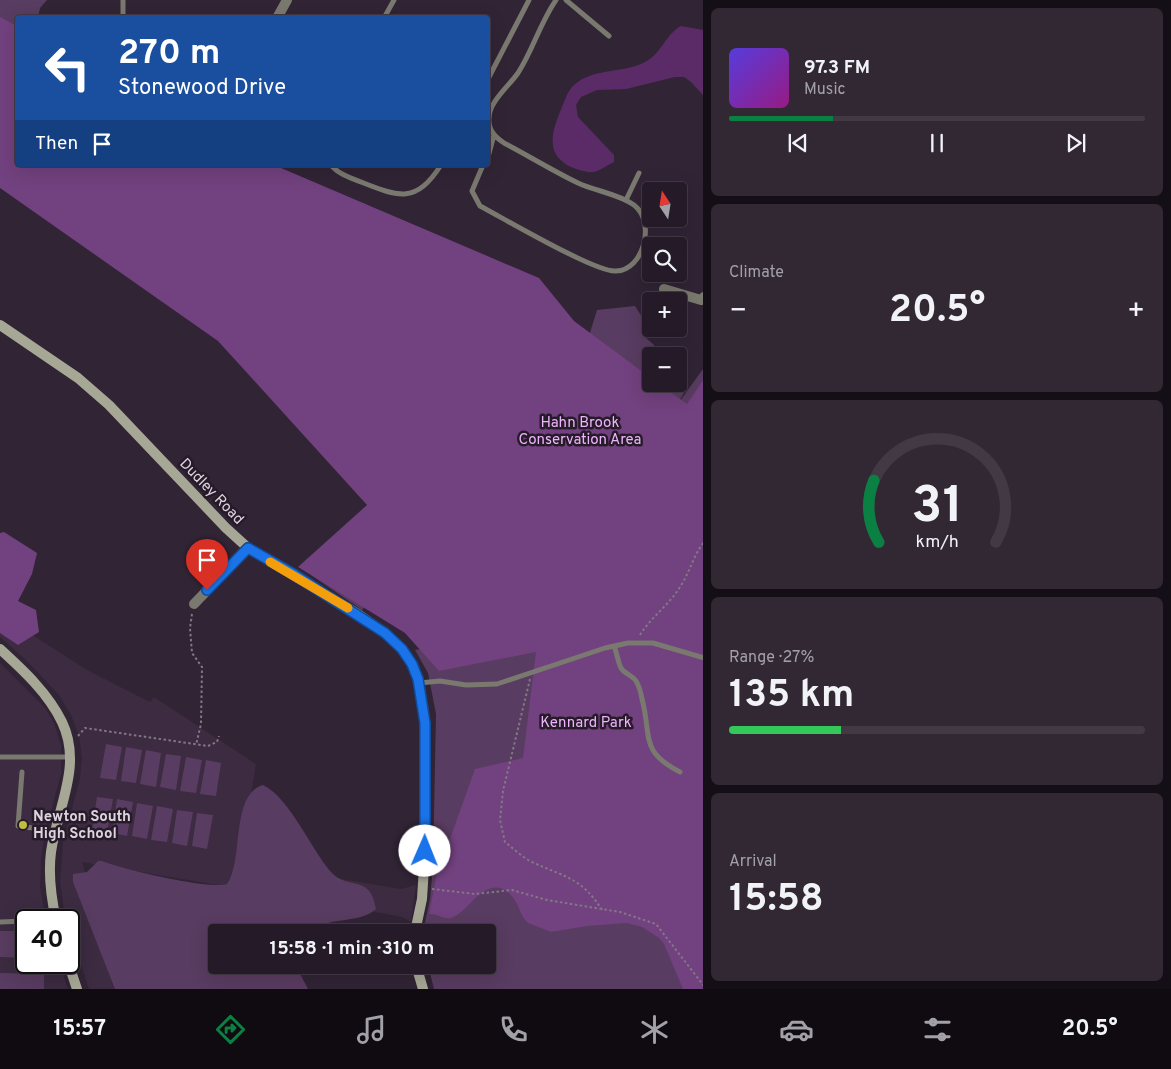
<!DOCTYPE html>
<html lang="en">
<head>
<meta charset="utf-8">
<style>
  body { margin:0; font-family:Overpass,sans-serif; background:#312834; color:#f1f3f6; height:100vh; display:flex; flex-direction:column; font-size:19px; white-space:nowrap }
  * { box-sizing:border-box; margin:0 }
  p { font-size:16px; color:#a3a1a8 }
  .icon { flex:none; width:28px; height:28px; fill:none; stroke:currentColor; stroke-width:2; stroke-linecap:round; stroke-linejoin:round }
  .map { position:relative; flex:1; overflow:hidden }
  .sheet { display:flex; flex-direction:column; gap:8px; padding:8px; background:#140f16; width:468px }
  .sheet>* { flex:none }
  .banner { position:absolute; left:15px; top:15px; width:475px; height:152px; border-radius:5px; box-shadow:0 5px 20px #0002,0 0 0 1px #423945; background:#1a4fa0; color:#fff; overflow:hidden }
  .needle { width:32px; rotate:348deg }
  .tools { position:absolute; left:642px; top:182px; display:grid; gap:10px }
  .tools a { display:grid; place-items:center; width:45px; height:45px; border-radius:5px; background:#251b28; box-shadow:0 5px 20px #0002,0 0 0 1px #423945; font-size:25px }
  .speed { position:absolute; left:15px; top:909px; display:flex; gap:10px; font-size:25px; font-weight:700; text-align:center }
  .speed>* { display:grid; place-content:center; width:65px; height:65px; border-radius:50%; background:#251b28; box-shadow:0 5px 20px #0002,0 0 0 1px #423945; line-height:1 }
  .speed .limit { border:2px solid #111; border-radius:8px; background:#fff; color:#111 }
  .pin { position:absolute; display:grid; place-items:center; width:42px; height:42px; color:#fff; margin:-51px -21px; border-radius:50% 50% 50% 0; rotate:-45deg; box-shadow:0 0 5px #0007 }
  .pin .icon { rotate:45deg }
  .me { position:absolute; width:55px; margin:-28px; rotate:1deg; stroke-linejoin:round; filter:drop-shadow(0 0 4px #0008) }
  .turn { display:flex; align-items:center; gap:18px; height:105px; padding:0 20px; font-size:22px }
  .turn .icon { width:65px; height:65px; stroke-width:2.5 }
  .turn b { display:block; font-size:35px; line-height:42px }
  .then { display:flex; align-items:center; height:48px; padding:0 20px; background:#0003; gap:10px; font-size:19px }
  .big { font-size:38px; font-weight:700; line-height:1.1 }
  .sheet .widget { flex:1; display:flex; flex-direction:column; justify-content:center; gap:8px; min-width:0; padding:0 18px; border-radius:8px; background:#312834 }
  .sheet .dial { align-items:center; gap:0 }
  .dial svg { height:130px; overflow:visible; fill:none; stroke:#423945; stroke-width:7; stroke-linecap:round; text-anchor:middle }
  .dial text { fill:#f1f3f6; stroke:none }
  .song { display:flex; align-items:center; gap:15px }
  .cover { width:60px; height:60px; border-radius:8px; background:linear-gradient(135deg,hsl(250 70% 55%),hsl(310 70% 35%)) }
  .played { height:5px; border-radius:2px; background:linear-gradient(90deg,#0b8043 25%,#423945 25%) }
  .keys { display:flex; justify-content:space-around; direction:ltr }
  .heat { display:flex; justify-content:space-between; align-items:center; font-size:28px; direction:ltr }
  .charge { height:8px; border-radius:4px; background:linear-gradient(90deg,#34c759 27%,#423945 0) }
  .trip { position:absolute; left:208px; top:924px; width:288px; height:50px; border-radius:5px; background:#251b28; box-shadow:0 5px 20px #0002,0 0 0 1px #423945; font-weight:700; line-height:50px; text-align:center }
  .tab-bar { display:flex; height:80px; justify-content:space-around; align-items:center; background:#0f0b10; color:#a3a1a8 }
  .tab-bar .icon { width:35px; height:35px }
  .tab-bar .current { color:#0b8043 }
  .tab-bar b { font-size:22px; color:#f1f3f6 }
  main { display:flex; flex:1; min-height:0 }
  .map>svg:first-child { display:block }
  .built { fill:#3c2b41 }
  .green { fill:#593c61 }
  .forest { fill:#72417f }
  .water { fill:#5b2b67 }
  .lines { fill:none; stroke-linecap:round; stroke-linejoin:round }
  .path { stroke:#827785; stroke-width:2; stroke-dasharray:2.5 2.5; stroke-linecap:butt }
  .lane { stroke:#79796f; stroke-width:5 }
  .street { stroke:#79796f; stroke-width:10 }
  .secondary { stroke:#a7a796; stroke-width:10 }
  .route-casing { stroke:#114b97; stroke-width:12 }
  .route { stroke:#1a73e8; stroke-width:9 }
  .slow { stroke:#f59e0b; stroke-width:9 }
  .poi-dot { fill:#c1bd3f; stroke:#271b2a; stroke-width:2 }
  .labels { text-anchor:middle; stroke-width:5; stroke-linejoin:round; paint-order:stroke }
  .park-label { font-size:15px; fill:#edb5fc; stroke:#271b2a }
  .street-label { font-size:15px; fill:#dcd3de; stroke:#271b2a }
  .poi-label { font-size:15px; font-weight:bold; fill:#dcd3de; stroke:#271b2a; text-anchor:start }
</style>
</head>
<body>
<main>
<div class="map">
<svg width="704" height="989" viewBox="0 0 704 989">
  <rect width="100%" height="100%" fill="#312435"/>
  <path class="built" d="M 0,614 L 87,670 L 150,702 L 154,697 L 256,764 L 240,862 L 401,889 L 416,885 L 411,922 L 402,917 L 313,901 L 82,862 L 121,989 L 89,989 L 69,929 L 69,920 L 65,918 L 60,882 L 63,842 L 80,778 L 82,758 L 79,736 L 71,715 L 59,695 L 25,659 L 0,637 Z
    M 0,663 L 45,708 L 54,723 L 61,745 L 61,774 L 45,833 L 41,858 L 40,887 L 46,920 L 26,920 L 26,962 L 59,963 L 68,989 L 0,989 Z"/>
  <path class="green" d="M 0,0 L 47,0 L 40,8 L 38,17 L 18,18 L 17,40 L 0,34 Z
    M 635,306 L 642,317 L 645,337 L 654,345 L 653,356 L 651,356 L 651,384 L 679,384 L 679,381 L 686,389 L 677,405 L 703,369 L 703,989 L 434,989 L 428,965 L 486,965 L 486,932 L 423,932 L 430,899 L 433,866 L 436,714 L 428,673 L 415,650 L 427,648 L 406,561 L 362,610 L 311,575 L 588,339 L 597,310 Z
    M 106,744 L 122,747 L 116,780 L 100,778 Z
    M 126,747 L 142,750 L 136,783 L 121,781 Z
    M 146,750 L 161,753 L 156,787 L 140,784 Z
    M 166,754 L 181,756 L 176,790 L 160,787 Z
    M 186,757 L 202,760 L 196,793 L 180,791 Z
    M 206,760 L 221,763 L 216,796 L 200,794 Z
    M 263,785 C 291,799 311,850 332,873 C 348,890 371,874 376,909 C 358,925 329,915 312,932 L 216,932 L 216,965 L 299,965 L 299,972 L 308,989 L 115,989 L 73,882 L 73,874 L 87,872 L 98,861 L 102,861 C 122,869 209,890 227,884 C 244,861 230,794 263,785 Z
    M 97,797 L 113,799 L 107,833 L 92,830 Z
    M 117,799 L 133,802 L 127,836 L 112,833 Z
    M 137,803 L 153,806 L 147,839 L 132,836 Z
    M 157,806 L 173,809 L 167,842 L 151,840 Z
    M 177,810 L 193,812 L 187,846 L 172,843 Z
    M 197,813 L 213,815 L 207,849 L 192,846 Z
    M 0,931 L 26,931 L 26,958 L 0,957 Z
    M 0,973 L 44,974 L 44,989 L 0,989 Z"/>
  <path class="forest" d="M 0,17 L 17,26 L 18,165 L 274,165 L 539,278 L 574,321 L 651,378 L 651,384 L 659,384 L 687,404 L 703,380 L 703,989 L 683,989 L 664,944 L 659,938 L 642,927 L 627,923 L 587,926 L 551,932 L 528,923 C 519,915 519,902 510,894 C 486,872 469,913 451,918 C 443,920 437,913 429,914 L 436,878 L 475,769 L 523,758 L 536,652 L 439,671 L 405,633 L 298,567 L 367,505 L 218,341 L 0,188 Z
    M 4,532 L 37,553 L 32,574 L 18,601 L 36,610 L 39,632 L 18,645 L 0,633 L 0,533 Z"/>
  <path class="water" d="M 681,26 L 703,30 L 703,95 L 691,82 L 684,77 L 675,77 L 626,89 L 597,90 L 581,97 L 576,105 L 578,117 L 614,155 L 614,162 C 607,165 600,171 593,172 C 587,173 576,169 571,167 C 546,155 551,134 560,112 C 564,103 567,91 574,85 C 594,67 625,74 647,61 C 661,53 667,33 681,26 Z"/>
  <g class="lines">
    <path class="path" d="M 192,614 L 190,628 L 192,653 L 202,667 L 201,724 L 196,745
      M 640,635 C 651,617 669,605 680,587 C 690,572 693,556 704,542
      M 530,679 L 503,791 L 500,820 L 505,842 C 514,849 523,858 534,863 C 565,877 582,878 602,910
      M 78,736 L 85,728 L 208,746 L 217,742 L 219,736
      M 432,889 L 475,894 L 512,890 L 547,900 L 620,912 L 656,924 L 704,986"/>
    <path class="lane" d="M 566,0 L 609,36
      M 123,18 L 123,0
      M 384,18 L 394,0
      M 488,79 L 529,0
      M 488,157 L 494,135
      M 331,165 C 338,174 351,178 361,182 C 399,197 416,204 441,165
      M 483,165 L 472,191 L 480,206 C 503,218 596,273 616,271 C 644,270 656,222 634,205 C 619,194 595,191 578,183 C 553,171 529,156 504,143 C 495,137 488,130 489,118 C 489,102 509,86 518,73 C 533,50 540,23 556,0
      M 626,200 L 639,173
      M 614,646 C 617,653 618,662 621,668 C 625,674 633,676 636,681 C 639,686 641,693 642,699 C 652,736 639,751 680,772
      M 419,683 L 440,681 L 466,685 L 497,684 L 605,648 L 628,643 L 653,643 L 704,658
      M 0,757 L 69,757
      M 22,772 L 18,826 L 55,831
      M 31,920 L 54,913
      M 0,922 L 26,921"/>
    <path class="street" d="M 277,18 L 287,0
      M 664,289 L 701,300 L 704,297
      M 194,604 L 248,548"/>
    <path class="secondary" d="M 0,325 L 78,378 L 109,405 L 226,528 L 248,548 L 358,614 L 385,633 L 402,649 L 412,664 L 418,679 L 425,723 L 425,851 L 422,899 L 415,932
      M 0,649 C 23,670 48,693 62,722 C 83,766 57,808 51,852 C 48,875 51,897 56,920
      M 68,962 L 77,989
      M 416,965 L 423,989"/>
  </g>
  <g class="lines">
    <defs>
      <path id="route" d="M 207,590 L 248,548 L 295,575 L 385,633 L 402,649 L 412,664 L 418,679 L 425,723 L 425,851"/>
    </defs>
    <use href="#route" class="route-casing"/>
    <use href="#route" class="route"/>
    <path class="slow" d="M 270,562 L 348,608"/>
  </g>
  <circle class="poi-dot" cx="23" cy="825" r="5"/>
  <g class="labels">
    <g class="park-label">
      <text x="580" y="427">Hahn Brook<tspan x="580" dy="17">Conservation Area</tspan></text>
      <text x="586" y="727">Kennard Park</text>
    </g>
    <g class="street-label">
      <text transform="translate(212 491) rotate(46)" y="5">Dudley Road</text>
    </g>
    <g class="poi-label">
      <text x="33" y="821">Newton South<tspan x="33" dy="17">High School</tspan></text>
    </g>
  </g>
</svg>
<div class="tools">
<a><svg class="needle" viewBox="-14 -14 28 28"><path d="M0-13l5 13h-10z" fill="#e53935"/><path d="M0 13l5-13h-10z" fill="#a3a1a8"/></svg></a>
<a><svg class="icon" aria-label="search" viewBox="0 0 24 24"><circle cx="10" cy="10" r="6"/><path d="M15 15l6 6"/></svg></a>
<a>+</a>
<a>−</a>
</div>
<div class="speed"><div class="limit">40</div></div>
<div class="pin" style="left:207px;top:590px;background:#d93025"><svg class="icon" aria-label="arrive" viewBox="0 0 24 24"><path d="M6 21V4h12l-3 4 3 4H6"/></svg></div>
<svg class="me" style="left:425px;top:851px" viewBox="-20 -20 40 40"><circle r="19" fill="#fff"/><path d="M0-13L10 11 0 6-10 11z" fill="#1a73e8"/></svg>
<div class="trip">15:58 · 1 min · 310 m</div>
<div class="banner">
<div class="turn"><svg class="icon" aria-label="left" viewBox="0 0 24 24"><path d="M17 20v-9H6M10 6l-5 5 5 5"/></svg><div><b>270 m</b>Stonewood Drive</div></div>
<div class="then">Then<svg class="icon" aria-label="arrive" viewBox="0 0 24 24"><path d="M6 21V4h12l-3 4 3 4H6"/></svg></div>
</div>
</div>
<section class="sheet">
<div class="widget">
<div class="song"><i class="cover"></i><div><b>97.3 FM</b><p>Music</p></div></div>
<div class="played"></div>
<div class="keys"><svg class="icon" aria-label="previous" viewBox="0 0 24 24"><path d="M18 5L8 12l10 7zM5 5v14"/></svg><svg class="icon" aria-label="pause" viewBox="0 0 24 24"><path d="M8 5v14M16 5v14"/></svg><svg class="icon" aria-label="next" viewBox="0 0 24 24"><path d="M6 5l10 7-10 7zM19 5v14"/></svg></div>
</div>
<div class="widget"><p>Climate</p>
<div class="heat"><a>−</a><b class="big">20.5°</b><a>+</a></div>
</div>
<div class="widget dial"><svg viewBox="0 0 100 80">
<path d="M14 69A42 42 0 1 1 86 69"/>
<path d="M14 69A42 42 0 0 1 11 31" stroke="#0b8043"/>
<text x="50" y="56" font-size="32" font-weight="700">31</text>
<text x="50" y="72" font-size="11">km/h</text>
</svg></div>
<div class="widget"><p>Range · 27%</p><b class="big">135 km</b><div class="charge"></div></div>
<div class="widget"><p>Arrival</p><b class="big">15:58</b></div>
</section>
</main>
<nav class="tab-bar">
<b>15:57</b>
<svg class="icon current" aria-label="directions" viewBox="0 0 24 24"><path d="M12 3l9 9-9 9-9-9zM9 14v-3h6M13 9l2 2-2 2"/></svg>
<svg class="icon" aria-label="music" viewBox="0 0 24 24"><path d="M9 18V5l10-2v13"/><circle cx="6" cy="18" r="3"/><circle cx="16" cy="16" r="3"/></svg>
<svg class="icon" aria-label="phone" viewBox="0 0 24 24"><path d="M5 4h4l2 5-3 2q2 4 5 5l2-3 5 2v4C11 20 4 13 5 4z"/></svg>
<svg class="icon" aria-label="climate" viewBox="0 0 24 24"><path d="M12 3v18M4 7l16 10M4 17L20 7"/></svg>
<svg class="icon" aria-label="car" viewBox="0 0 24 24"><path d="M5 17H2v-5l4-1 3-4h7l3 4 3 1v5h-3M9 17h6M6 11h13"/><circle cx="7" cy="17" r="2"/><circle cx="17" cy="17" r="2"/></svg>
<svg class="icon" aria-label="filters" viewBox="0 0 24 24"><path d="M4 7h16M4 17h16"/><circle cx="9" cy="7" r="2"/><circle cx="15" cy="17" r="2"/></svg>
<b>20.5°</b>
</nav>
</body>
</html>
